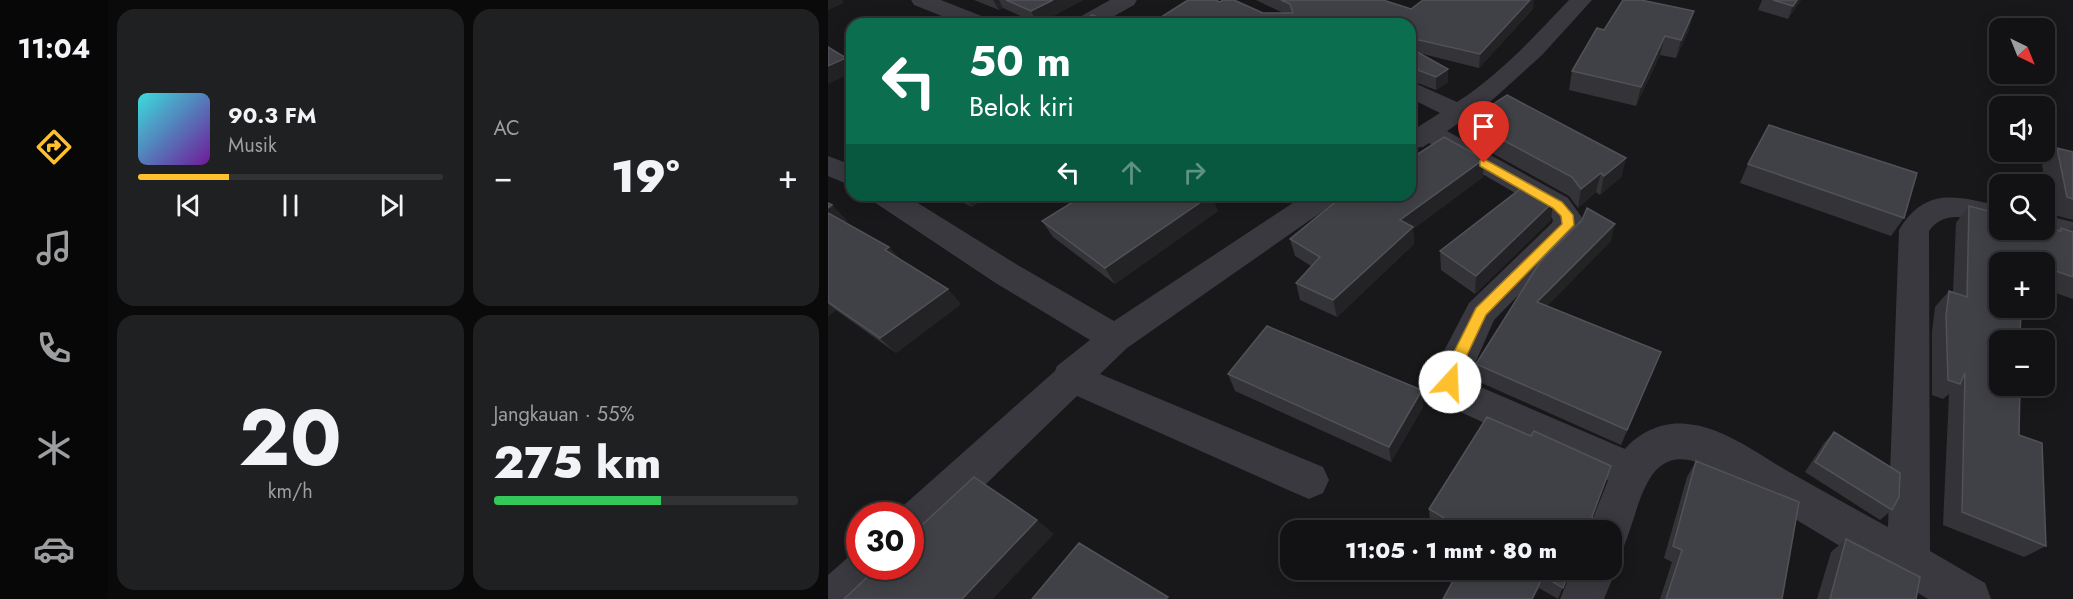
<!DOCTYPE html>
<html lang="id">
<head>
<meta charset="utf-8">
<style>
  body { margin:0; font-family:Jost,sans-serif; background:#1f2022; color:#f1f3f6; height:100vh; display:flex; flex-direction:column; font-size:22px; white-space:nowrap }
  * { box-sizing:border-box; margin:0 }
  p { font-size:20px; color:#9c9ea0 }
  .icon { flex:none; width:33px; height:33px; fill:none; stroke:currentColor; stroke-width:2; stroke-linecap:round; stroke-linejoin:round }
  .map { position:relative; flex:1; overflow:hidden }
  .details { display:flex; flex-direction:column; gap:9px; padding:9px; background:#0a0a0b; width:720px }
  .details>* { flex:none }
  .banner { position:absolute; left:18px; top:18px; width:570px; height:183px; border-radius:18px; box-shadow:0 3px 15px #0003,0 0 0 2px #313234; background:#0b6e4f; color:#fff; overflow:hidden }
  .needle { width:39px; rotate:137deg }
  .tools { position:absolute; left:1161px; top:18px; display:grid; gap:12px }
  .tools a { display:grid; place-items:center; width:66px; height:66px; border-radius:12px; background:#121214; box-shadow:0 3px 15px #0003,0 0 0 2px #313234; font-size:30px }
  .speed { position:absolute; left:18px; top:502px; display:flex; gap:12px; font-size:30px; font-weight:700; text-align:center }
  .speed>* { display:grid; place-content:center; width:78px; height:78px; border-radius:50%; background:#121214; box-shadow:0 3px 15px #0003,0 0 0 2px #313234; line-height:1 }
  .speed .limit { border:9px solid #d22; background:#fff; color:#111 }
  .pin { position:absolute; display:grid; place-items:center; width:51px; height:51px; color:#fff; margin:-62px -26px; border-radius:50% 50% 50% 0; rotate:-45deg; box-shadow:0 0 6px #0007 }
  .pin .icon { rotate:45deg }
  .me { position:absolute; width:66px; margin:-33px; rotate:20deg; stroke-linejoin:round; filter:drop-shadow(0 0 4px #0008) }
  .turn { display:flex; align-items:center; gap:21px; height:126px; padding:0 24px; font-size:27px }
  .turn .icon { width:78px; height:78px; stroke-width:2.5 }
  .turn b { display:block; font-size:42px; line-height:51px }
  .lanes { display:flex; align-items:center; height:57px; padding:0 24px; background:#0003; justify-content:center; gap:30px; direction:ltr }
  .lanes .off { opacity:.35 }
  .big { font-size:45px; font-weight:800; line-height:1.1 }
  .details .widget { flex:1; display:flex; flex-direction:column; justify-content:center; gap:9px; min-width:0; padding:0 21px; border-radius:18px; background:#1f2022 }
  .details .dial { align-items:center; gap:0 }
  .dial b { font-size:78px; line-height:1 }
  .song { display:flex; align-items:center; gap:18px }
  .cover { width:72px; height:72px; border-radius:9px; background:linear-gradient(135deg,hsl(180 70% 55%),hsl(280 70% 35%)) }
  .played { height:6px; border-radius:3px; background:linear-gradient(90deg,#fec02c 30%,#313234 30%) }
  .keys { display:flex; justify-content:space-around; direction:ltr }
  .heat { display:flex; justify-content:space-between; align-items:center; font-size:33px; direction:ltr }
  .charge { height:9px; border-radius:4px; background:linear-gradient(90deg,#34c759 55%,#313234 0) }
  .details .tiles { flex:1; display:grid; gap:9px; grid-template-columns:repeat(2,1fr) }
  .trip { position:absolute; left:452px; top:520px; width:342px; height:60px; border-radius:18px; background:#121214; box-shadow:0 3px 15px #0003,0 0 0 2px #313234; font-weight:800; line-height:60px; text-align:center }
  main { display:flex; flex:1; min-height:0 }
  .tab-bar { display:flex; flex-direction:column; width:108px; justify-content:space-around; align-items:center; background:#070708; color:#9c9ea0 }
  .tab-bar .icon { width:42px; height:42px }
  .tab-bar .active { color:#fec02c }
  .tab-bar b { font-size:27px; color:#f1f3f6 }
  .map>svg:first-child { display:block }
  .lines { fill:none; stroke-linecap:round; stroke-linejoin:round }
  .minor { fill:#39393f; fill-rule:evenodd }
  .wall { fill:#343438 }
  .shaded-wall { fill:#232326 }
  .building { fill:#404146; stroke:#515258; stroke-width:1.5 }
  .route { fill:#fec02c; stroke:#a57d1d; stroke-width:1.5 }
</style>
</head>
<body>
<main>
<nav class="tab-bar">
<b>11:04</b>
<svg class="icon active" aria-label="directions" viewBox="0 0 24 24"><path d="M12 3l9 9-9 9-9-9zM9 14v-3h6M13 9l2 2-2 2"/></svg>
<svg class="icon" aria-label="music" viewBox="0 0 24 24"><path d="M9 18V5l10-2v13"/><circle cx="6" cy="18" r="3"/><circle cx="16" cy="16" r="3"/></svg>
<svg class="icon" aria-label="phone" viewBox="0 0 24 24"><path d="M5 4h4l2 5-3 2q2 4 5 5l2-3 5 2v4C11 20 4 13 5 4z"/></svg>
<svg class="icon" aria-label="climate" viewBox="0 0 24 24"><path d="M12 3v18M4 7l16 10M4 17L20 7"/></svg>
<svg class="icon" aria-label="car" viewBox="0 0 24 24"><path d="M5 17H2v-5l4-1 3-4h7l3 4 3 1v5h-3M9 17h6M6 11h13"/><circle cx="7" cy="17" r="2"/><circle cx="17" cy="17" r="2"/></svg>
</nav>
<section class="details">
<div class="tiles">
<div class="widget">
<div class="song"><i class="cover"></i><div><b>90.3 FM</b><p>Musik</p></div></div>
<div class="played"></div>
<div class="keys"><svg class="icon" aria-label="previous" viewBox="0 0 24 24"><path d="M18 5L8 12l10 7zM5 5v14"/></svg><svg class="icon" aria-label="pause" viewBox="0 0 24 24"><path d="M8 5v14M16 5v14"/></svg><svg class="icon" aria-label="next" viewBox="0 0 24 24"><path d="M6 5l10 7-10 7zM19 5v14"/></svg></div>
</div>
<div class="widget"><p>AC</p>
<div class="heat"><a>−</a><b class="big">19°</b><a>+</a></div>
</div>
<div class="widget dial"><b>20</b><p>km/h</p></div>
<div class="widget"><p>Jangkauan · 55%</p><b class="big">275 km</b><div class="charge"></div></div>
</div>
</section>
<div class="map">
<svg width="1245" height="599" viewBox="0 0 1245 599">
  <rect width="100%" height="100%" fill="#18181a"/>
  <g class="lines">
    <path class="minor" d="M 83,0 L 113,0 L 161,19 L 164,24 L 134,24 L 86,5 Z
      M 282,0 L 309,0 L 306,5 L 272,24 L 245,24 L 248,19 Z
      M 741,0 L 764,0 L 714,55 L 661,103 L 619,131 L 740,198 L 755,219 L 749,236 L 666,320 L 641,377 L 650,386 L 797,449 C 811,432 836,421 859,424 C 896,427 931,455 963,473 C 995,491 1027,509 1060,527 L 1071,230 C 1097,186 1129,196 1172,206 L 1172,227 C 1147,221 1119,206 1101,231 L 1102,551 L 1157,583 L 1163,599 L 1100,599 L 884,469 C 819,434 814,502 796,546 L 783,551 L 783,531 L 760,531 L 780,480 L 624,408 C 613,397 603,389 605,372 L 641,303 L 724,223 L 725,220 L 720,212 L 601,143 L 595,147 L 582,148 L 582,132 L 612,113 L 582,98 L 582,81 L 629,102 C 671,75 707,36 741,0 Z
      M 0,156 L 24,165 L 24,186 L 0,176 Z
      M 42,195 L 77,195 L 188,264 L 286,321 L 477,195 L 512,195 L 508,202 L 299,348 L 272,374 L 495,467 L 501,480 L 495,493 L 481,499 L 467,493 L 249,396 L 97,543 L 82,548 L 82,516 L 66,516 L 67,513 L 227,371 L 229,366 L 262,340 L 166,282 L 46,202 Z
      M 1216,215 L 1245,222 L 1245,244 L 1205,234 L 1203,230 L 1216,230 Z
      M 32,549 L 32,567 L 63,567 L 56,582 L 39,599 L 0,599 L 0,575 L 26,552 Z
      M 783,559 L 788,570 L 776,599 L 732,599 L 744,570 L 783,570 Z"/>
  </g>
  <path class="wall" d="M 146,0 L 255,0 L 210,24 L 175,8 L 171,10 Z
    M 428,0 L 555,0 L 583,9 L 705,9 L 651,68 L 591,53 L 620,69 L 620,82 L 608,90 L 582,80 L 582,24 L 322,24 L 435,13 L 455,13 Z
    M 934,0 L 973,0 L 960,19 L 930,10 Z
    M 776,30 L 861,30 L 848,58 L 832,55 L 808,106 L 741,90 L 744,71 Z
    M 639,121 L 798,158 L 793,177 L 772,195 L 768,192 L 750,208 L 741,196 L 639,139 Z
    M 1229,148 L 1245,152 L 1245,220 L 1223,214 L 1214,165 Z
    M 920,164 L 1076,218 L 1063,236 L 912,183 Z
    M 655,177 L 585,229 L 586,244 L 509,317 L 472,300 L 468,283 L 483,266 L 467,256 L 462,239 L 525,197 Z
    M 121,195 L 161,195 L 144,207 Z
    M 0,203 L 4,205 L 19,221 L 17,222 L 61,247 L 73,260 L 133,304 L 68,353 L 8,310 L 0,316 Z
    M 1141,206 L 1230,231 L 1233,228 L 1240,230 L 1245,225 L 1245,299 L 1216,289 L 1216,262 L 1172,262 L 1172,308 L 1205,308 L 1193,318 L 1191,435 L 1218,546 L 1196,557 L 1115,525 L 1121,394 L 1115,399 L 1104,395 L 1104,332 L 1107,307 L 1121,291 L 1125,292 L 1128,223 Z
    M 390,211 L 287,284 L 225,237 L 214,221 Z
    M 723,220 L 647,294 L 613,270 L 612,251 Z
    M 783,241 L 719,306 L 833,352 L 793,445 L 647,380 L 648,364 Z
    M 400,374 L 594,390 L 595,407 L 563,462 L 407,391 Z
    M 1006,432 L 1064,510 L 1052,520 L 977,472 L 996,443 Z
    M 868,461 L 954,599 L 832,599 L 844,562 L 836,558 L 859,477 Z
    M 601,509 L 764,517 L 767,531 L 615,531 L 602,523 Z
    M 1018,539 L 1088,599 L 989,599 L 1003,552 Z
    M 742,570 L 730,599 L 711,588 L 705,599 L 615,599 Z"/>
  <path class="shaded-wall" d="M 0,0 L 14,0 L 16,3 L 0,10 Z
    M 165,0 L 171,0 L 175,8 L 171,10 Z
    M 225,0 L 255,0 L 210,24 L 203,11 Z
    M 702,0 L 706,0 L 705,9 L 651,68 L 652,54 Z
    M 969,0 L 973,0 L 960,19 L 965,6 Z
    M 866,11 L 861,30 L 848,58 L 853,40 Z
    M 837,36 L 832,55 L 808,106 L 813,87 Z
    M 18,58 L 24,66 L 24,73 L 0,84 L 0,66 Z
    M 620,69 L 620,82 L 608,90 L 608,77 Z
    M 588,90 L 588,104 L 582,108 L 582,94 Z
    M 798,158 L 793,177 L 772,195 L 776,176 Z
    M 656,159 L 655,177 L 585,229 L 586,244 L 509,317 L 505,300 L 572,220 Z
    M 773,173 L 768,192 L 750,208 L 753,189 Z
    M 135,195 L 161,195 L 144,207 Z
    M 383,195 L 384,195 L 390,211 L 287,284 L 277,268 Z
    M 725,202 L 723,220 L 647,294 L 648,276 Z
    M 4,205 L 19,221 L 11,226 L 0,215 L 0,208 Z
    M 787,224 L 783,241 L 706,319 L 709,302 Z
    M 61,247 L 75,262 L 57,250 Z
    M 120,289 L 133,304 L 68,353 L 52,338 Z
    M 0,304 L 8,310 L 0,316 Z
    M 594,390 L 595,407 L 563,462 L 561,447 Z
    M 209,520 L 226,534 L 165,599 L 134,599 Z"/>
  <path class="building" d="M 178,0 L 225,0 L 203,11 Z
    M 360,0 L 387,0 L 392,2 L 395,0 L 406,0 L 435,13 L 465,13 L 462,4 L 453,0 L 555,0 L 583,9 L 595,0 L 702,0 L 652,54 L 582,38 L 582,24 L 322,24 Z
    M 795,0 L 813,0 L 866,11 L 853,40 L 837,36 L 813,87 L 744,71 L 769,28 L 776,30 Z
    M 945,0 L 969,0 L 965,6 Z
    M 264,15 L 290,24 L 249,24 Z
    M 0,47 L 18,58 L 0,66 Z
    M 582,48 L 620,69 L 608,77 L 582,67 Z
    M 582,86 L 588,90 L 582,94 Z
    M 679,95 L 798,158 L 776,176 L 773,173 L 753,189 L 744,177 L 639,121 Z
    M 941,125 L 1089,173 L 1076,218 L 920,164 Z
    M 616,137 L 656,159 L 572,220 L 585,227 L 505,300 L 468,283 L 492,257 L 462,239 L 516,195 L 523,195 L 525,197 L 527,195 L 582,195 L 582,159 Z
    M 1229,148 L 1245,152 L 1245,199 L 1239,197 Z
    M 700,183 L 721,195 L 725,202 L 648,276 L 612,251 Z
    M 256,195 L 383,195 L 277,268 L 214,221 Z
    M 0,203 L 4,205 L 0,208 Z
    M 1141,206 L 1172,214 L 1172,230 L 1216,230 L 1216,227 L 1233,231 L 1233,228 L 1245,232 L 1245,277 L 1216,267 L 1216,262 L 1172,262 L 1172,308 L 1193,308 L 1192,340 L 1172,340 L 1172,386 L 1192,386 L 1191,435 L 1214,443 L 1218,546 L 1134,512 L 1137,373 L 1132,384 L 1120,380 L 1118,316 L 1121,291 L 1139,297 Z
    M 759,208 L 787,224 L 709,302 L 833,352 L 799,430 L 648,364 L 712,262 L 754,220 Z
    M 0,213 L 61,247 L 57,250 L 120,289 L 52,338 L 0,302 Z
    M 439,326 L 594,390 L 561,447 L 400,374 Z
    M 659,417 L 703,436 L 706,431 L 783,466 L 764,517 L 766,520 L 772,520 L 767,531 L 638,531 L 601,509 Z
    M 1006,432 L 1072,473 L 1071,497 L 1064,510 L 987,462 Z
    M 868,461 L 971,502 L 954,599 L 838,599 L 854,550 L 845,546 Z
    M 146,477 L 209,520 L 134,599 L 16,599 L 50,567 L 82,567 L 82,536 Z
    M 1018,539 L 1092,577 L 1088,599 L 1002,599 Z
    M 251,543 L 340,597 L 338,599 L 204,599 Z
    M 631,570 L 742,570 L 735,588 L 715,576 L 704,599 L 615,599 Z"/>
  <path class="route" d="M 656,159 L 734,202 L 745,215 L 746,225 L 658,315 L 631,372 L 627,386 L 622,388 L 616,386 L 614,382 L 616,372 L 648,308 L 734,224 L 733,216 L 725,208 L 652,166 L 652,161 Z"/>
</svg>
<div class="tools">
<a><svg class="needle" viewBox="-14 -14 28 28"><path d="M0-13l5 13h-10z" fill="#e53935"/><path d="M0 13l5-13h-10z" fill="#9c9ea0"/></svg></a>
<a><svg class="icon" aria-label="sound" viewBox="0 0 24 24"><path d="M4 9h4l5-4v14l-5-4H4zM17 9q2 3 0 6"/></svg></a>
<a><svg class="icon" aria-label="search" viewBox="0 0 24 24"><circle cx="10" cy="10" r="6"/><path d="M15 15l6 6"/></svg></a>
<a>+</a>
<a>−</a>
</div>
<div class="speed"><div class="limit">30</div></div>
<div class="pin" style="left:656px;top:163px;background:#d93025"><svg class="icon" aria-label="arrive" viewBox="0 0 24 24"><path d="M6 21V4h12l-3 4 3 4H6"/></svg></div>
<svg class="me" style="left:622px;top:382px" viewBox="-20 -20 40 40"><circle r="19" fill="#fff"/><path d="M0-13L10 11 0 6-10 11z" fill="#fec02c"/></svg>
<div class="trip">11:05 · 1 mnt · 80 m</div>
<div class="banner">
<div class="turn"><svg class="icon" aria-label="left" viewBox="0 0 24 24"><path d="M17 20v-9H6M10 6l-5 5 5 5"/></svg><div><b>50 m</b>Belok kiri</div></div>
<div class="lanes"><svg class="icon" aria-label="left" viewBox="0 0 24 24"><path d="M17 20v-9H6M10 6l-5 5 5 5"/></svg><svg class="icon off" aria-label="ahead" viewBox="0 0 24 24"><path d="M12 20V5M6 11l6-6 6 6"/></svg><svg class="icon off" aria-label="right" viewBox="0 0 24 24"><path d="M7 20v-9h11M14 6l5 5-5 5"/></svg></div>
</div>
</div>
</main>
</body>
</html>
